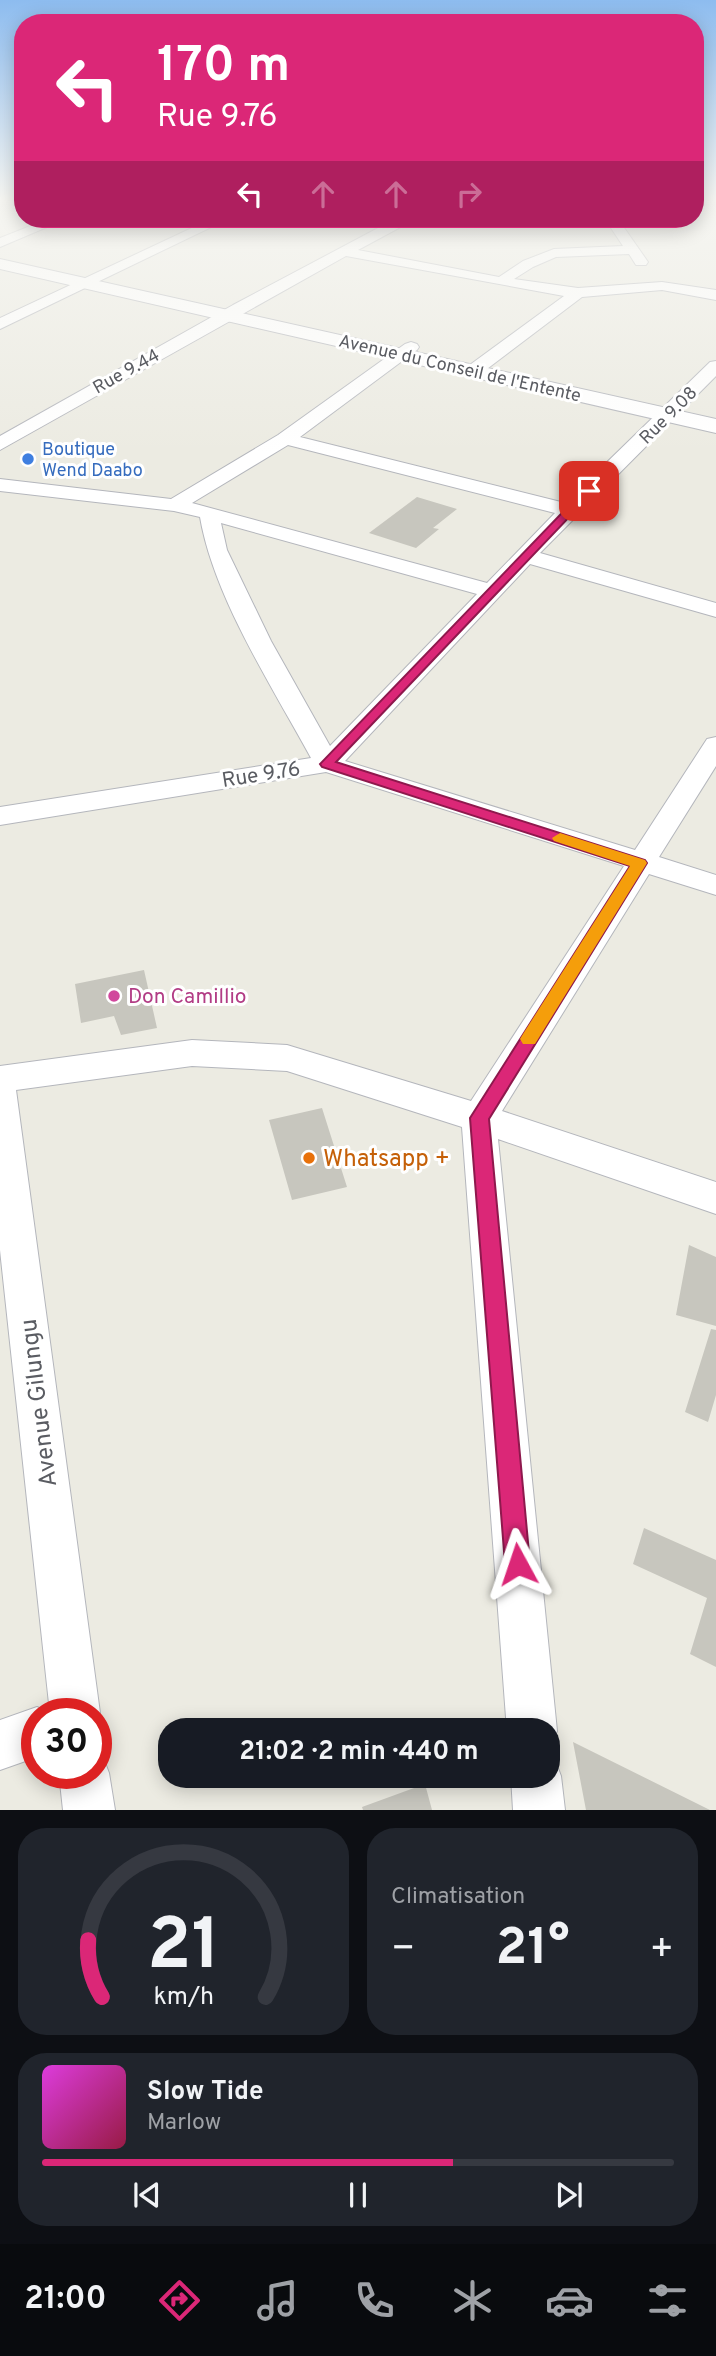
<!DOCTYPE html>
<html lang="fr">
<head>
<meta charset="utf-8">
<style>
  body { margin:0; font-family:Overpass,sans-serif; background:#20242c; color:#f1f3f6; height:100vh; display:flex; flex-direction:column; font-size:26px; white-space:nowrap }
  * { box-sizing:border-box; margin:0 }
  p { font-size:23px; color:#9ea1a6 }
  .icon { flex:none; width:38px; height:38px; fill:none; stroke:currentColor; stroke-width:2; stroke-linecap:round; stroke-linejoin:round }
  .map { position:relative; height:1810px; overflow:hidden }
  .drawer { display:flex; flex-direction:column; gap:18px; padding:18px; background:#0d0f14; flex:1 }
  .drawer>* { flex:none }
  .guide { position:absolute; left:14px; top:14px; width:690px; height:214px; border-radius:28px; box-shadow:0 4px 18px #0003; background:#db2777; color:#fff; overflow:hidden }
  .speed { position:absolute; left:21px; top:1698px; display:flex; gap:14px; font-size:35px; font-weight:700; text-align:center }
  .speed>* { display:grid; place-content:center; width:91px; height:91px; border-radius:50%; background:#171b24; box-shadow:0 4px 18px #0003; line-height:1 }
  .speed .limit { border:10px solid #d22; background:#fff; color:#111 }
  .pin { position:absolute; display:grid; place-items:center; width:60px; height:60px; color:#fff; margin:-30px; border-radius:14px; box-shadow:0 4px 10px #0006 }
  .me { position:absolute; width:77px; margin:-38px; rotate:355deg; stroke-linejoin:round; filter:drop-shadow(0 0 5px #0008) }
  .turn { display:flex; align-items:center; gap:24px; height:147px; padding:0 28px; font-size:32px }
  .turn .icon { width:91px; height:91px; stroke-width:2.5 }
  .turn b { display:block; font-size:49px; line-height:60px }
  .lanes { display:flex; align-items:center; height:66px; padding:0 28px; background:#0003; justify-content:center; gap:35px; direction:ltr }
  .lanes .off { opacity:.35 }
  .big { font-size:52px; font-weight:700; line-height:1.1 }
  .drawer .card { flex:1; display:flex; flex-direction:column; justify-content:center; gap:10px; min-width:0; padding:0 24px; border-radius:28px; background:#20242c }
  .drawer .dial { align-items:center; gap:0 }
  .dial svg { height:182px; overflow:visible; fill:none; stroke:#363941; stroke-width:7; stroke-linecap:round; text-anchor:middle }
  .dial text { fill:#f1f3f6; stroke:none }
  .song { display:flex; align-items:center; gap:21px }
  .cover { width:84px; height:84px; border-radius:10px; background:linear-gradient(135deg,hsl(300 70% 55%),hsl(340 70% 35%)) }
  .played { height:7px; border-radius:4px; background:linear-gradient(90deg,#db2777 65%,#363941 65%) }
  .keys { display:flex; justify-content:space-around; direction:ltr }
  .heat { display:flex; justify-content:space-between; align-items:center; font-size:38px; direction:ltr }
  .drawer .tiles { flex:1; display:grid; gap:18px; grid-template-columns:1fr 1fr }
  .card:last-child { grid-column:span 2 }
  .trip { position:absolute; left:158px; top:1718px; width:402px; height:70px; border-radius:28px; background:#171b24; box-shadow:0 4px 18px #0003; font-weight:700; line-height:70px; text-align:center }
  .menu { display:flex; height:112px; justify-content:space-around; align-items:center; background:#090b0e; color:#9ea1a6 }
  .menu .icon { width:49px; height:49px }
  .menu .on { color:#db2777 }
  .menu b { font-size:32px; color:#f1f3f6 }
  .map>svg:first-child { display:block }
  .building { fill:#c7c6be }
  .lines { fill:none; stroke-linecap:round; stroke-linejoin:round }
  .minor-casing { stroke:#b4b6bc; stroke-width:2 }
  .tertiary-casing { stroke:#b4b6bc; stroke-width:2 }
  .minor { fill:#fff; fill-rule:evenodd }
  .tertiary { fill:#fff; fill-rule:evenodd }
  .route { fill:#db2777; stroke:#8e194d; stroke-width:2 }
  .slow { fill:#f59e0b }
  .shop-dot { fill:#3f7fe0; stroke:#fff; stroke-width:2.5 }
  .hotel-dot { fill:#d1479c; stroke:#fff; stroke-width:2.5 }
  .food-dot { fill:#e8710a; stroke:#fff; stroke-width:2.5 }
  .labels { text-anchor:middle; stroke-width:6; stroke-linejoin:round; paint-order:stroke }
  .far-street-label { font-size:18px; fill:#5a5c62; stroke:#fff }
  .far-shop-label { font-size:18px; fill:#366cbe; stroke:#fff; text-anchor:start }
  .street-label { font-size:21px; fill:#5a5c62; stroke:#fff }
  .hotel-label { font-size:21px; fill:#b23c85; stroke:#fff; text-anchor:start }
  .near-food-label { font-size:24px; fill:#c56008; stroke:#fff; text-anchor:start }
  .near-street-label { font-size:24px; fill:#5a5c62; stroke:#fff }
</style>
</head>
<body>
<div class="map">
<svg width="716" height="1810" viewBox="0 0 716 1810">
  <rect width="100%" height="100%" fill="#ecebe2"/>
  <path class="building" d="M 417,497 L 457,509 L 433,528 L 439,529 L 416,548 L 369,533 Z
    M 144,970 L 157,1028 L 121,1035 L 114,1016 L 81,1023 L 75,984 Z
    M 322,1108 L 347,1187 L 292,1200 L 269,1120 Z
    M 689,1245 L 716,1257 L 716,1326 L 676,1315 Z
    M 711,1329 L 716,1330 L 716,1395 L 708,1422 L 685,1412 Z
    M 644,1528 L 716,1560 L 716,1667 L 690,1654 L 707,1598 L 633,1564 Z
    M 573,1742 L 710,1810 L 586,1810 Z
    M 425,1784 L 432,1810 L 363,1810 L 362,1807 Z"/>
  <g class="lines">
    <defs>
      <path id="minor" d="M 48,219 L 66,219 L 0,247 L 0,238 Z
        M 211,219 L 228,219 L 0,329 L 0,318 Z
        M 395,219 L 468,219 L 461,223 L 408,223 L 358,250 L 499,277 L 523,261 L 554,249 L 623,246 L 605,219 L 618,219 L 648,262 L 646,265 L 636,265 L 629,254 L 556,257 L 533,267 L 514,279 L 578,288 L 662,282 L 716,290 L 716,300 L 662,290 L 582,297 L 479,375 L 467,375 L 465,371 L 467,367 L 564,296 L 346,256 L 0,450 L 0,436 L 233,305 Z
        M 411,342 L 417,344 L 419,347 L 417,350 L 300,437 L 565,503 L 710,362 L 716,361 L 716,376 L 540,553 L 716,603 L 716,617 L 530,564 L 345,761 L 635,850 L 707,739 L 716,737 L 716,766 L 659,857 L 716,875 L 716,895 L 649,874 L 502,1111 L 716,1182 L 716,1214 L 498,1139 L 557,1731 L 548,1749 L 548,1731 L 507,1731 L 462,1127 L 287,1071 L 192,1066 L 16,1090 L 100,1713 L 96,1721 L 96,1713 L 37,1713 L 37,1757 L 0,1770 L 0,1720 L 37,1707 L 50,1713 L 0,1250 L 0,1066 L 192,1040 L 287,1045 L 471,1101 L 624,866 L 326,772 L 0,825 L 0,807 L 311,758 C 272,686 214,598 200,517 L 174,511 L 0,491 L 0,479 L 171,499 L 278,435 L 405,344 ZM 288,445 L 555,513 L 487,583 L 192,503 ZM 221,523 L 477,594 L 330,746 L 271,641 L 227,550 Z
        M 96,1753 L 102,1755 L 109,1773 L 115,1810 L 63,1810 L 59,1773 L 96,1773 Z
        M 548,1756 L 554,1758 L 561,1776 L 565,1810 L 513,1810 L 511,1776 L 548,1776 Z"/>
      <path id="tertiary" d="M 0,259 L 716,419 L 716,433 L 0,269 Z"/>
    </defs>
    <use href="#minor" class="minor-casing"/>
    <use href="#tertiary" class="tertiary-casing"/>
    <use href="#minor" class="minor"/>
    <use href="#tertiary" class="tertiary"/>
  </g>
  <linearGradient id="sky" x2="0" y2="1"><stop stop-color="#8dbcef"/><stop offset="0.44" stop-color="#f6f6f2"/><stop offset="1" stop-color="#f6f6f2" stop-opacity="0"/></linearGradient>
  <rect width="716" height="452" fill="url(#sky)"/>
  <path class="route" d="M 585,489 L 594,491 L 336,762 L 645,860 L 647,863 L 489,1119 L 530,1564 L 526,1572 L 518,1576 L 509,1572 L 505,1564 L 470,1118 L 630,866 L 322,767 L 320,764 Z"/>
  <path class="slow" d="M 560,833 L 645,860 L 647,863 L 535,1044 L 523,1044 L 520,1039 L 523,1034 L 630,866 L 554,841 L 552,838 Z"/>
  <circle class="shop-dot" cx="28" cy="459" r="7"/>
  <circle class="hotel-dot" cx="114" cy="996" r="7"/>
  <circle class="food-dot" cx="309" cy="1158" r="7"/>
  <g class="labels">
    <g class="far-street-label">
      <text transform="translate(460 368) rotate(13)" y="6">Avenue du Conseil de l'Entente</text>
      <text transform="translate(126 371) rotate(-29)" y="6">Rue 9.44</text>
      <text transform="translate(668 415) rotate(-45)" y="6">Rue 9.08</text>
    </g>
    <g class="far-shop-label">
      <text x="42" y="455">Boutique<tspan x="42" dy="21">Wend Daabo</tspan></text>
    </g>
    <g class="street-label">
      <text transform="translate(261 774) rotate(-9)" y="7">Rue 9.76</text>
    </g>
    <g class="hotel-label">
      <text x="128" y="1003">Don Camillio</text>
    </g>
    <g class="near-food-label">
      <text x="323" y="1166">Whatsapp +</text>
    </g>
    <g class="near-street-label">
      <text transform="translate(38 1403) rotate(-97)" y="8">Avenue Gilungu</text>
    </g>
  </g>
</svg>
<div class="speed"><div class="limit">30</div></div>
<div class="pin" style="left:589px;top:491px;background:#d93025"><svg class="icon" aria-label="arrive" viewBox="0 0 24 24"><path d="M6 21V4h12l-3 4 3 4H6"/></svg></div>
<svg class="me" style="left:518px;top:1564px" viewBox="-20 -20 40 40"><path d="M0-17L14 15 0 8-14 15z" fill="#db2777" stroke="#fff" stroke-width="4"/></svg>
<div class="trip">21:02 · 2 min · 440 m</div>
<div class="guide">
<div class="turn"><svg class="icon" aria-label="left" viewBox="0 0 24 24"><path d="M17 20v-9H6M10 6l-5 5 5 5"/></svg><div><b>170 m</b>Rue 9.76</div></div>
<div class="lanes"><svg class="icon" aria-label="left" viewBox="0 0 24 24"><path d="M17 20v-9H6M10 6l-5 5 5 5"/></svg><svg class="icon off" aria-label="ahead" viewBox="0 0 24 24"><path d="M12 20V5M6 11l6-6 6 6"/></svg><svg class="icon off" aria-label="ahead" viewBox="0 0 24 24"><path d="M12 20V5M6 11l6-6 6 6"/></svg><svg class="icon off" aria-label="right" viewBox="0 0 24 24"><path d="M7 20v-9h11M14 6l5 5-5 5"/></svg></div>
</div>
</div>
<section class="drawer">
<div class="tiles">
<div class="card dial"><svg viewBox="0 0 100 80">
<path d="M14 69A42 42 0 1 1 86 69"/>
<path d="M14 69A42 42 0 0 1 8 44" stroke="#db2777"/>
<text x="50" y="56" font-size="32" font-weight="700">21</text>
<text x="50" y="72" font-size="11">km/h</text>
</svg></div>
<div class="card"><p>Climatisation</p>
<div class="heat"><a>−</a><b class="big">21°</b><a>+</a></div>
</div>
<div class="card">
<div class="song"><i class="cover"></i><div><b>Slow Tide</b><p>Marlow</p></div></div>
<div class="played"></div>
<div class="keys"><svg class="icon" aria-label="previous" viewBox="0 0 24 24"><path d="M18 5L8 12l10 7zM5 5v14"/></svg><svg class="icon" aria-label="pause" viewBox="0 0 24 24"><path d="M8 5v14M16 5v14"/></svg><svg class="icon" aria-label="next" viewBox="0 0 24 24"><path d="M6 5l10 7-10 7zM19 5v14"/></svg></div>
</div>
</div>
</section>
<nav class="menu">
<b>21:00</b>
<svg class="icon on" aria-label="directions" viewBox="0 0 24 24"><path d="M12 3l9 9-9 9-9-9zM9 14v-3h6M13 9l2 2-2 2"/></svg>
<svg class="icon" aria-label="music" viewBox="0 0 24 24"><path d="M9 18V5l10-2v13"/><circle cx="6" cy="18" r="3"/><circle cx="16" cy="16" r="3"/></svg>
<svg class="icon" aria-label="phone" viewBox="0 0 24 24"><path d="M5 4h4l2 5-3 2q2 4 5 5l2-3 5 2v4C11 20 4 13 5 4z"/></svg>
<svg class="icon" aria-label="climate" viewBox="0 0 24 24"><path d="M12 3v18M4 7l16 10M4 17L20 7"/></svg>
<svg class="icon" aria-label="car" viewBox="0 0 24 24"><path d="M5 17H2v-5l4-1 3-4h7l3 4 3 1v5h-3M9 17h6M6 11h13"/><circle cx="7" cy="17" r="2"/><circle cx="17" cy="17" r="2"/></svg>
<svg class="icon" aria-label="filters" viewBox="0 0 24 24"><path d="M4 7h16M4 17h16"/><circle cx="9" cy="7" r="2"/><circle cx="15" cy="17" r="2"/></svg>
</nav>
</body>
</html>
